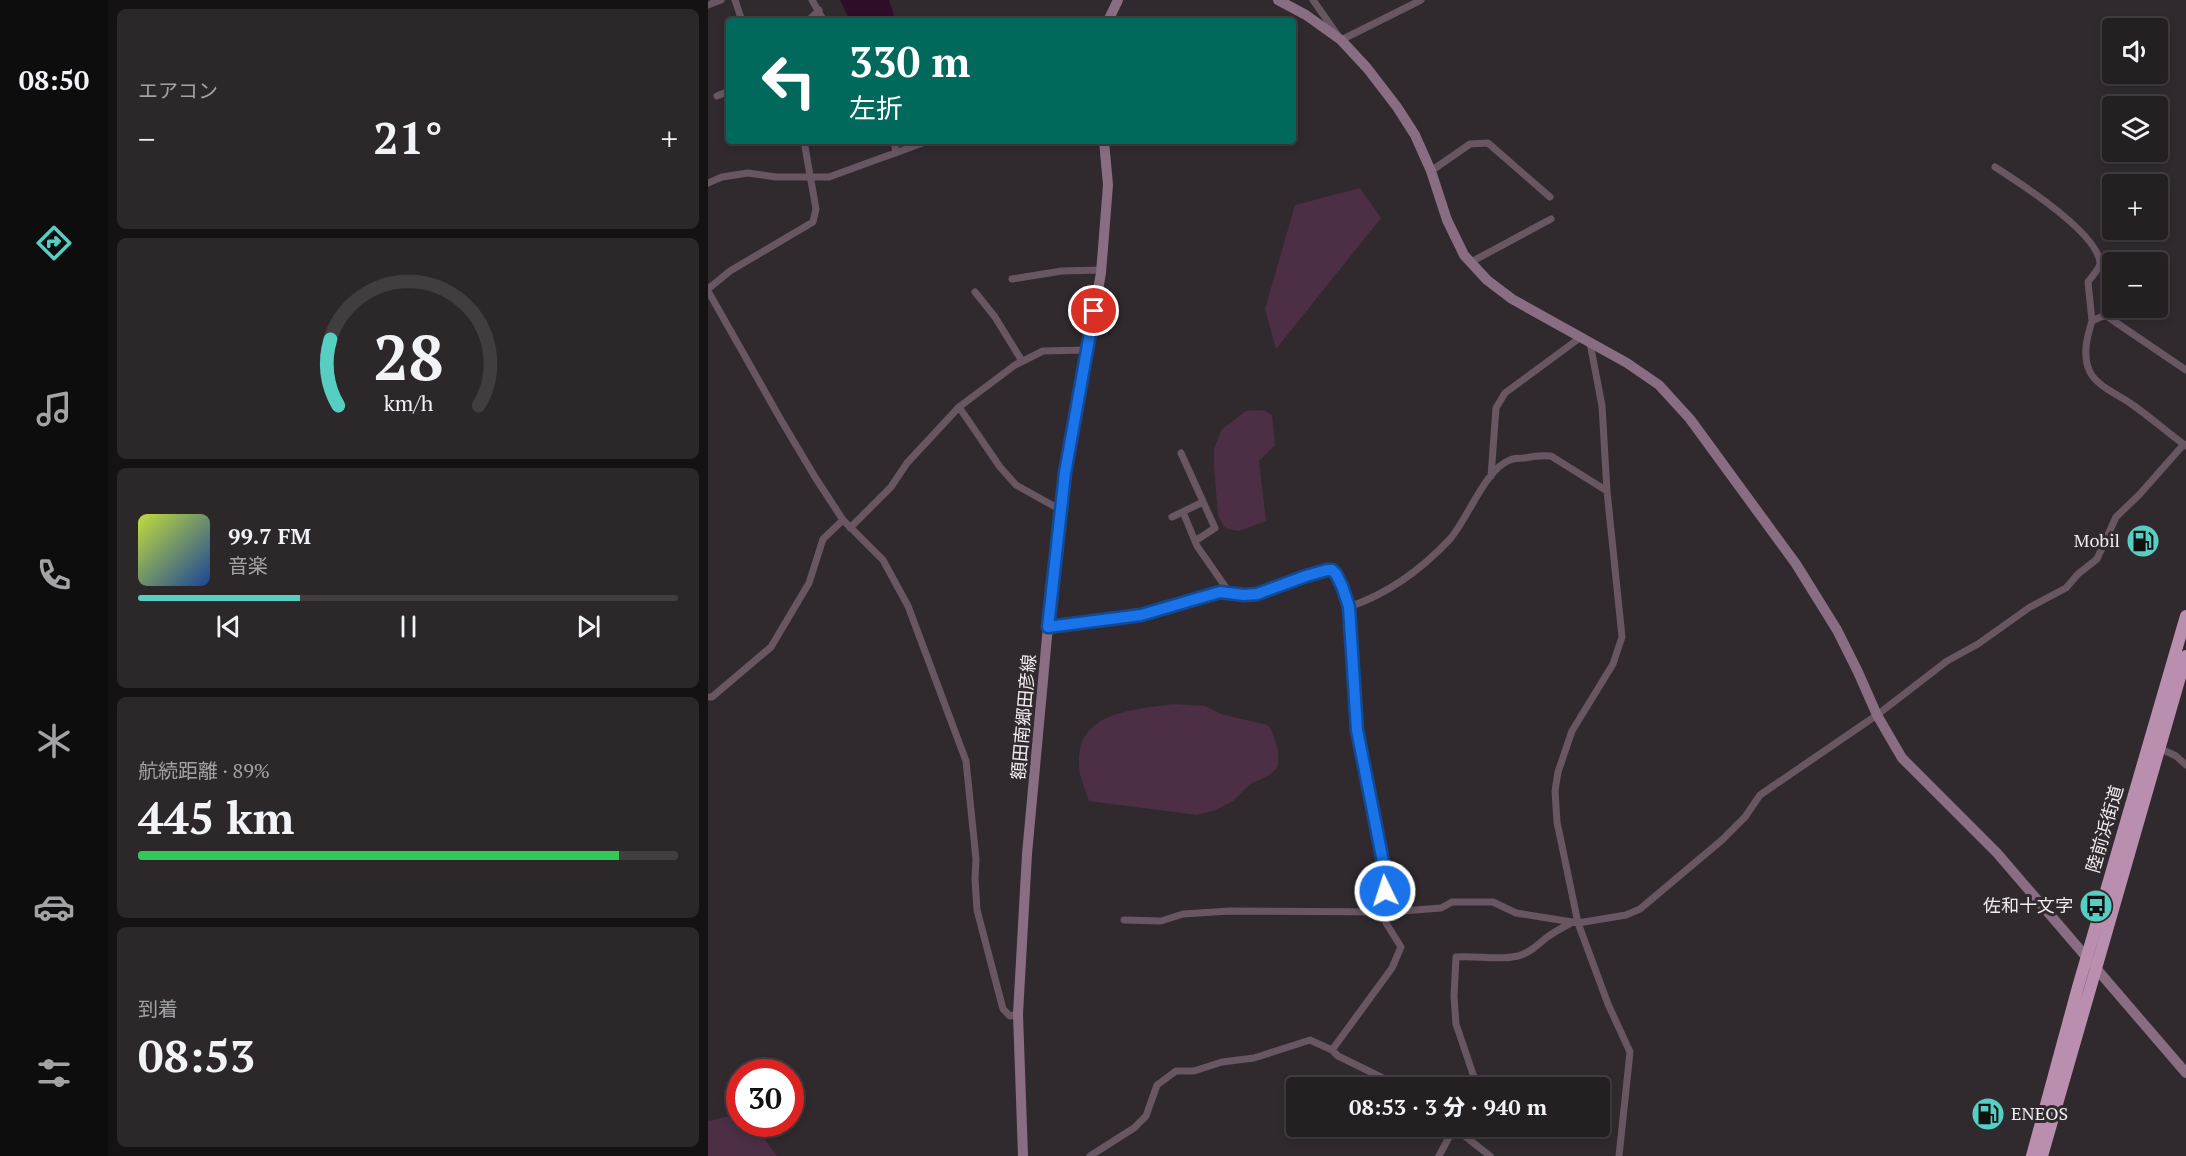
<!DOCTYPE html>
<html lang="ja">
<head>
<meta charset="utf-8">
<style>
  body { margin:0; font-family:"PT Serif","Noto Sans JP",serif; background:#2c282a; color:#f1f3f6; height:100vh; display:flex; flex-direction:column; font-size:22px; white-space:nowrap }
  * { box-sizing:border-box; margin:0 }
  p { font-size:20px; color:#a3a3a5 }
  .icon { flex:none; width:33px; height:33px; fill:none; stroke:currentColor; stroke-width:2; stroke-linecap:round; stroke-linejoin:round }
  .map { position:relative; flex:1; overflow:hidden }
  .side { display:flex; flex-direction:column; gap:9px; padding:9px; background:#141213; width:600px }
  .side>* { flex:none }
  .guide { position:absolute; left:18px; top:18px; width:570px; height:126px; border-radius:6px; box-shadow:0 3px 9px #0003,0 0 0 2px #413e40; background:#00695c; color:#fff; overflow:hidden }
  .buttons { position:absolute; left:1394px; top:18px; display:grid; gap:12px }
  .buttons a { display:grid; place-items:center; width:66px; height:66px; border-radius:6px; background:#242022; box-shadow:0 3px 9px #0003,0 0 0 2px #413e40; font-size:30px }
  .speed { position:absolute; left:18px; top:1059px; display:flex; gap:12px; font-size:30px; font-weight:700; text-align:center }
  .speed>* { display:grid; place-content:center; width:78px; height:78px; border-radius:50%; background:#242022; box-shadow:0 3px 9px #0003,0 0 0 2px #413e40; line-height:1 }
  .speed .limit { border:9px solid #d22; background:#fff; color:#111 }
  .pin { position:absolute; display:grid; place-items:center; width:51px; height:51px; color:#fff; margin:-26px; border:3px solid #fff; border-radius:50%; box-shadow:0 2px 6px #0007 }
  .me { position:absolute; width:66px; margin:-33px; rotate:356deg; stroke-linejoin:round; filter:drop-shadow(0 0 4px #0008) }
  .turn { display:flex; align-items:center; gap:21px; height:126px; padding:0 24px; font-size:27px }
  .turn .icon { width:78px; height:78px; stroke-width:2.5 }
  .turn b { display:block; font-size:42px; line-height:51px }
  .big { font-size:45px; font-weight:800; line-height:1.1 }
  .side .card { flex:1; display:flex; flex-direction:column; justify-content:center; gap:9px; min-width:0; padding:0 21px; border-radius:9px; background:#2c282a }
  .side .dial { align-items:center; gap:0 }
  .dial svg { height:156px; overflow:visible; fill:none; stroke:#413e40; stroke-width:7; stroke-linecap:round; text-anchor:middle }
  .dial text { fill:#f1f3f6; stroke:none }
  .song { display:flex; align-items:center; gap:18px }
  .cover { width:72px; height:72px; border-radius:9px; background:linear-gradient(135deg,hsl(70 70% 55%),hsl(220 70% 35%)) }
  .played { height:6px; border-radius:3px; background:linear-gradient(90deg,#57cec2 30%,#413e40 30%) }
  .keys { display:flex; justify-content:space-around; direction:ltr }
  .heat { display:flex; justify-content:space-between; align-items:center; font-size:33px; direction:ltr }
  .charge { height:9px; border-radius:4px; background:linear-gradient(90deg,#34c759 89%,#413e40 0) }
  .trip { position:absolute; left:578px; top:1077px; width:324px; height:60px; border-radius:6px; background:#242022; box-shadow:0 3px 9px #0003,0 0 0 2px #413e40; font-weight:800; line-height:60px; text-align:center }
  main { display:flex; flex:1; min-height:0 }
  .menu { display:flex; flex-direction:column; width:108px; justify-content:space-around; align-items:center; background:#0e0d0e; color:#a3a3a5 }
  .menu .icon { width:42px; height:42px }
  .menu .selected { color:#57cec2 }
  .menu b { font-size:27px; color:#f1f3f6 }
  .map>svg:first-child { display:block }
  .green { fill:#4c2e45 }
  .water { fill:#2e0d28 }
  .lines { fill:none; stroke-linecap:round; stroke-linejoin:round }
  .street { stroke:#685663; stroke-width:7 }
  .secondary { stroke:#896d82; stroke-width:10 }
  .highway { stroke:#ba8eae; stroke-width:12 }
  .route-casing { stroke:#114b97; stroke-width:15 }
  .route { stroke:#1a73e8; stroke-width:10 }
  .labels { text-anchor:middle; stroke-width:6; stroke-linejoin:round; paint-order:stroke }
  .poi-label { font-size:18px; fill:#efebee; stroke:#302a2e; text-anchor:end }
  .street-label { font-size:18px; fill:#efebee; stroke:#302a2e }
</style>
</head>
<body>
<main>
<nav class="menu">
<b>08:50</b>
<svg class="icon selected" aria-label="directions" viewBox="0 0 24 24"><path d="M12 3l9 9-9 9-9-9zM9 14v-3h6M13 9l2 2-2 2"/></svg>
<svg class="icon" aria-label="music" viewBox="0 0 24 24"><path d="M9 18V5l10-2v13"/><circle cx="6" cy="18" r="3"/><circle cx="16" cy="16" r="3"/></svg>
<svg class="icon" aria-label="phone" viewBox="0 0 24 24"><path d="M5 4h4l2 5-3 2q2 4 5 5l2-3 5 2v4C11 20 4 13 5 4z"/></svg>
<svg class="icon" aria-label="climate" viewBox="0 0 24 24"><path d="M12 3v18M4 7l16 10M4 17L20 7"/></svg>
<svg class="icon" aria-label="car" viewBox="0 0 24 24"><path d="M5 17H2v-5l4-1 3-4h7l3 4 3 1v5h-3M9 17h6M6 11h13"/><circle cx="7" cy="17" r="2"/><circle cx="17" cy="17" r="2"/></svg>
<svg class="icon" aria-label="filters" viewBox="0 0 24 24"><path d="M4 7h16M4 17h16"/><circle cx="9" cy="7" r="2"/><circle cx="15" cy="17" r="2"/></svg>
</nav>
<section class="side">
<div class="card"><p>エアコン</p>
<div class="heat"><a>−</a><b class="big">21°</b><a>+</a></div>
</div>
<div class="card dial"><svg viewBox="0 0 100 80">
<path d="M14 69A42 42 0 1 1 86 69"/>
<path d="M14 69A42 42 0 0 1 10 35" stroke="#57cec2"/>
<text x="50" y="56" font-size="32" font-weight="700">28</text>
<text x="50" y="72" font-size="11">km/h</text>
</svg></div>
<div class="card">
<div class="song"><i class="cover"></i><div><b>99.7 FM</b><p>音楽</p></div></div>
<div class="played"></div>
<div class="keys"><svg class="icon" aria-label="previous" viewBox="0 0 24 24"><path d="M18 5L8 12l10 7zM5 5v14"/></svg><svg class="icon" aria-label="pause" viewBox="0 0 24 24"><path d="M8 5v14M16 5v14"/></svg><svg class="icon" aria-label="next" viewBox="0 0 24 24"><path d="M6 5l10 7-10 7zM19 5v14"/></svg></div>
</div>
<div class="card"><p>航続距離 · 89%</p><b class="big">445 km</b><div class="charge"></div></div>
<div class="card"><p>到着</p><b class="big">08:53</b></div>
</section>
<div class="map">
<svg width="1478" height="1156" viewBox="0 0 1478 1156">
  <rect width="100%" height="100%" fill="#302a2e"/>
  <path class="green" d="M 652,188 L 673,218 L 568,349 L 557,309 L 587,205 Z
    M 555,410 L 564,415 L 567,445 L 551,461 L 558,521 L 531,531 L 519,529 L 515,525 L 510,515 L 506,466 L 506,448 L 514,429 L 538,411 Z
    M 465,704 L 497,706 L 513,714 L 559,725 L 563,729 L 570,749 L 570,766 L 567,770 L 560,776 L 542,784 L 525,801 L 508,810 L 489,815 L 381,801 C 378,792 374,783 372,774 C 363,712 419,711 465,704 Z
    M 31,1114 L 32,1124 L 45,1124 L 69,1156 L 0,1156 L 0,1121 Z"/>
  <path class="water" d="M 132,0 L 181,0 L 188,21 L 142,21 Z"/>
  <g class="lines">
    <path class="street" d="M 27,0 L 34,21
      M 104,0 L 116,21
      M 605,0 L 633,40 L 713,0
      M 0,5 L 13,0
      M 100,21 L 111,10
      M 9,96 L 21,91
      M 186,141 L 188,153
      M 1287,167 C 1312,183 1390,233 1392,263 C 1392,269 1383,277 1380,282 L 1384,321
      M 723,171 L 762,144 L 780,143 L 842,197
      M 0,183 L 14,177 L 40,173 L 68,177 L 121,177 L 220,141
      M 763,262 L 843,219
      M 304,279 L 354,271 L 394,270
      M 0,289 L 22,271 L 105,222 L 108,209 L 96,141
      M 0,291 L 73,420 L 107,477 L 135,520 L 175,560 L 200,606 L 258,761 L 268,859 L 267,879 L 269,910 L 295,1009 L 302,1016 L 310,1014
      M 267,292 L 287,317 L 314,361
      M 882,343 L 894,406 L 899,491 L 914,637 L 905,664 L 864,731 L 850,772 L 847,791 L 849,822 L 870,923 L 900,1004 L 922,1052 L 911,1156
      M 1478,370 L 1397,315 L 1384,321 C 1379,337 1374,356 1382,372 C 1389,386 1409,394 1422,403 C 1441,416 1459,432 1478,446
      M 251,407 L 292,467 L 308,485 L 353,510
      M 473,453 L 507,528 L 487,541
      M 783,476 L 788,408 L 797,393 L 873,337
      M 475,512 L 489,546 L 521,592
      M 464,517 L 495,502
      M 142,528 L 183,487 L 199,463 L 251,407 L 307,365 L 335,351 L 378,350
      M 641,607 C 679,594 714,569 742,539 C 759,520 778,468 802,460 C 806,458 812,458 816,458 C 826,456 833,455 843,456 L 899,491
      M 340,627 L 433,615 L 512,592 L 536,595 L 549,594 L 619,570 L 624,571 L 628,574 L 641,607 L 649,730 L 677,871 L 678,923 L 693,947 L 684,968 L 624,1050
      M 0,697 L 4,697 L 63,647 L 101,583 L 115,539 L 135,520
      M 1451,748 L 1468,756 L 1478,765
      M 416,920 L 453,921 L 475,914 L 522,911 L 681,912 L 733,908 L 744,902 L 785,902 L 808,913 L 870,923 L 918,915 L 932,909 L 1014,840 L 1037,817 L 1052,795 L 1169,715 L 1239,661 L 1270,644 L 1322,607 L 1358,588 L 1370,574 L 1389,559 L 1408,517 L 1431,495 L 1476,444
      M 766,1088 L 767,1080 L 748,1024 L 746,996 L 748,957 C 768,955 790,961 810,956 C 822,953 829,945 838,938 C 846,932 854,928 863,923
      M 744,1126 L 782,1156
      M 382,1156 L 426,1128 L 438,1116 L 449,1085 L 468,1071 L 486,1071 L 514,1062 L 546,1058 L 602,1040 L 624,1050 L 630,1056 L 677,1079 L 687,1088
      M 731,1156 L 747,1126"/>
    <path class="secondary" d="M 570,0 L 598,15 L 633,40 L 659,68 L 689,107 L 707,135 L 723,171 L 739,220 L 756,255 L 779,280 L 804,299 L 919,363 L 951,385 L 982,419 L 1088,564 L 1129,630 L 1150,672 L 1169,715 L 1194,758 L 1289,853 L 1478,1073
      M 400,21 L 410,0
      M 315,1156 L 310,1014 L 319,854 L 341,615 L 357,473 L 393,273 L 400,185 L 396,141"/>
    <path class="highway" d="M 1324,1156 L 1370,987 L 1478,616
      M 1334,1156 L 1478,656"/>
  </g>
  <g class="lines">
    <defs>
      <path id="route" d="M 386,311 L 357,473 L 340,627 L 433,615 L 512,592 L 536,595 L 549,594 L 598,576 L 619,570 L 624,570 L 628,574 L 634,586 L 641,607 L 649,730 L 677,872 L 677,891"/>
    </defs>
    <use href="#route" class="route-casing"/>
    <use href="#route" class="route"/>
  </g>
  <defs>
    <symbol id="fuel-disc" viewBox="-11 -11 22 22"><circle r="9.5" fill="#57cec2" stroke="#302a2e"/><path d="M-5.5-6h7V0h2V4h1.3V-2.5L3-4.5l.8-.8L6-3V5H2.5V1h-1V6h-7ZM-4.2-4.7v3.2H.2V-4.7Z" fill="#111"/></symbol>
    <symbol id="bus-disc" viewBox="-11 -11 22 22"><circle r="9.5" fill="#57cec2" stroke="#302a2e"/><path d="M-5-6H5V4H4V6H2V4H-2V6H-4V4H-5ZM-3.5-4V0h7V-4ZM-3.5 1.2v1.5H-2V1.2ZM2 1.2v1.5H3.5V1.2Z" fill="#111"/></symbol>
  </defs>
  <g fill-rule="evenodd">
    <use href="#fuel-disc" x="1416" y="522" width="38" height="38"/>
    <use href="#bus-disc" x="1369" y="887" width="38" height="38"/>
    <use href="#fuel-disc" x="1261" y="1095" width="38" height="38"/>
  </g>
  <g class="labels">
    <g class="poi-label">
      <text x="1412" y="547">Mobil</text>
      <text x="1365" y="912">佐和十文字</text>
      <text x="1303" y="1120" text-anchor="start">ENEOS</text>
    </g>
    <g class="street-label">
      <text transform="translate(316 717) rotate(-85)" y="6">額田南郷田彦線</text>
      <text transform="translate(1397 829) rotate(-74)" y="6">陸前浜街道</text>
    </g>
  </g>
</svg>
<div class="buttons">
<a><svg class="icon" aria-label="sound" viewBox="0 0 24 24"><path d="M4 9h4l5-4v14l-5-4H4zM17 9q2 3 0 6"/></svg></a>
<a><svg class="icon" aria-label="layers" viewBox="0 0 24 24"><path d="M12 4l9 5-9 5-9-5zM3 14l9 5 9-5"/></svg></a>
<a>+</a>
<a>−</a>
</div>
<div class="speed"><div class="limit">30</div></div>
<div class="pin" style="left:386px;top:311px;background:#d93025"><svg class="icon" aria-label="arrive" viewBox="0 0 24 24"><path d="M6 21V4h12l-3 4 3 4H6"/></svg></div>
<svg class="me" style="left:677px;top:891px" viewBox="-20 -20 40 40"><circle r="17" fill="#1a73e8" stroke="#fff" stroke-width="3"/><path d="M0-11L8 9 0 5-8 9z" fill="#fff"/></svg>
<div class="trip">08:53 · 3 分 · 940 m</div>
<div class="guide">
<div class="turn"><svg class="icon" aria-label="left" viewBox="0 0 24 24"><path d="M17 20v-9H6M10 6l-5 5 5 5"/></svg><div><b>330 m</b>左折</div></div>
</div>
</div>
</main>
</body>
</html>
